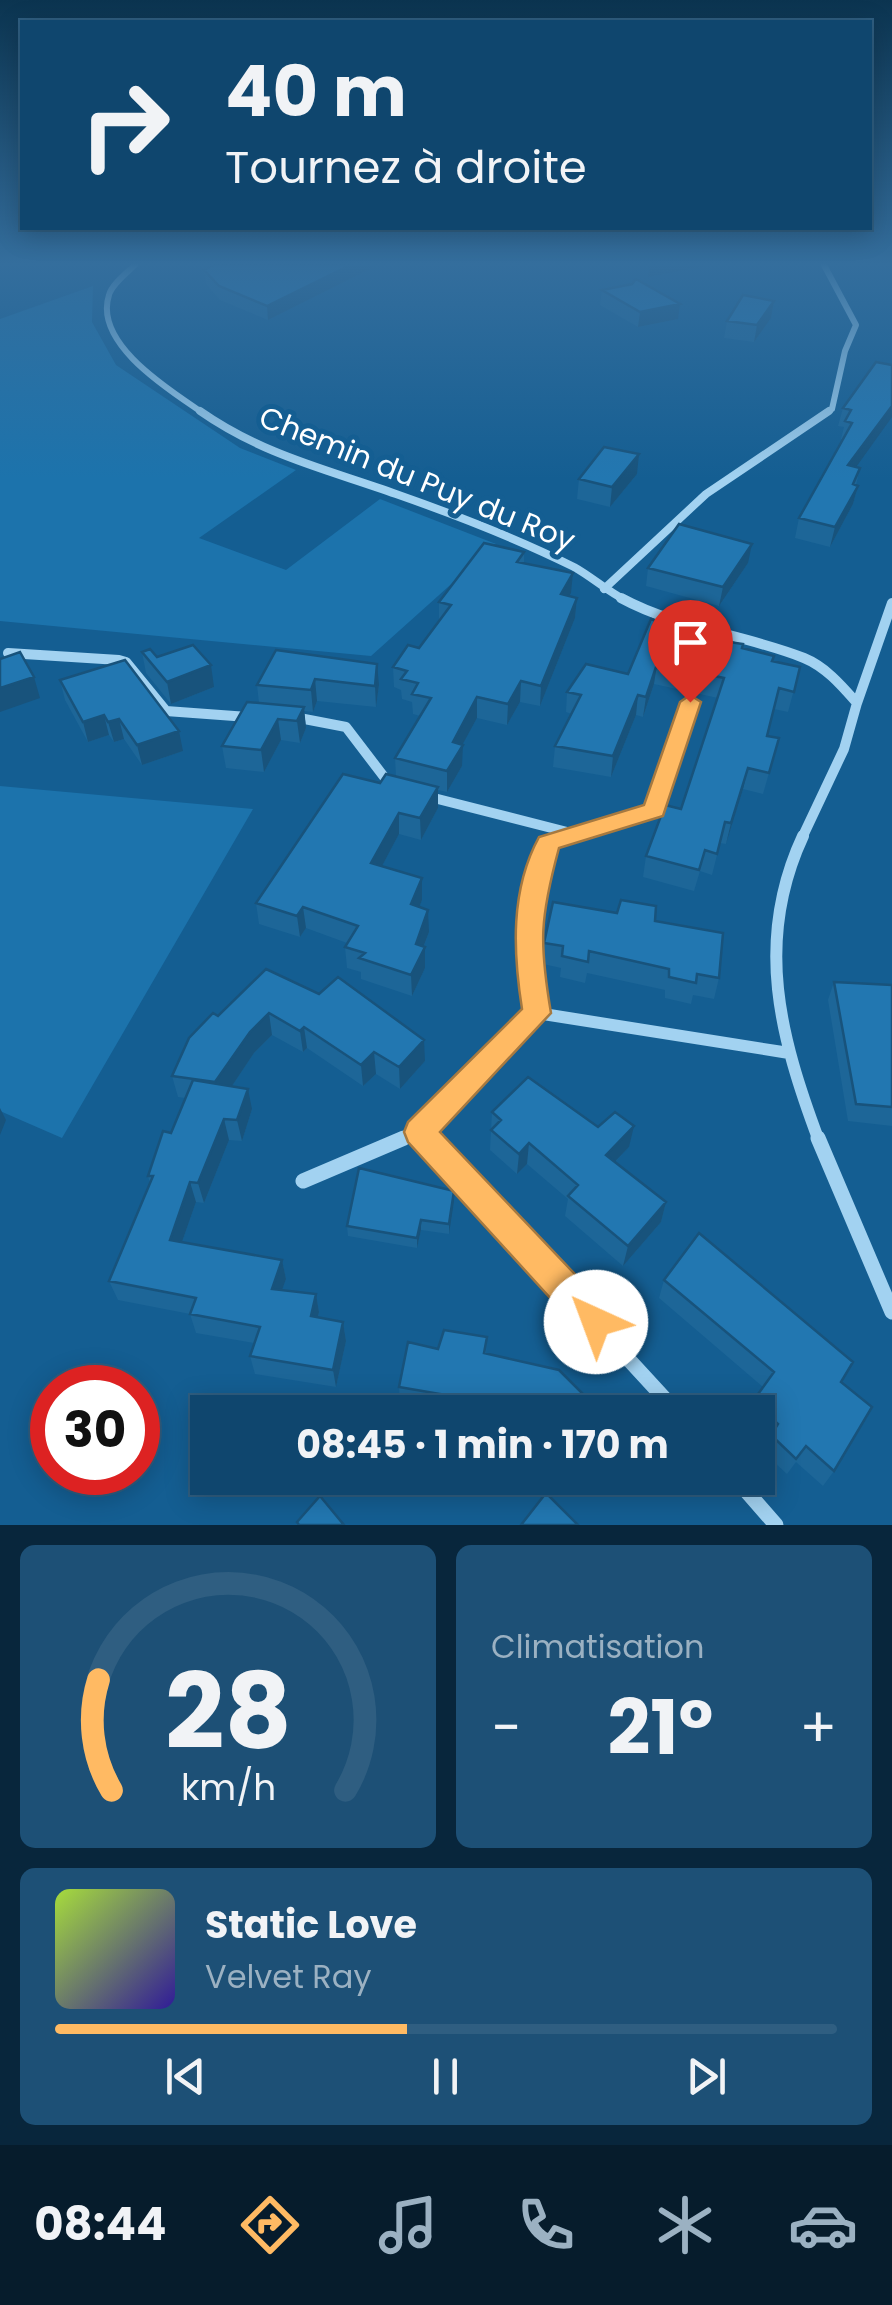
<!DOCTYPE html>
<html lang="fr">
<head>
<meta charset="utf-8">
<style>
  body { margin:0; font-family:Poppins,sans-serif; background:#1d5076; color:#f1f3f6; height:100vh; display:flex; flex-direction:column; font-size:38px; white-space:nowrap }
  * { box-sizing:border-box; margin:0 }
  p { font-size:32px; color:#9bb1c2 }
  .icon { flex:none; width:55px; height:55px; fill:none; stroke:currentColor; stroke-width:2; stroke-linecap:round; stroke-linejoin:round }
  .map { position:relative; height:1525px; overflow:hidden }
  .drawer { display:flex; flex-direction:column; gap:20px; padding:20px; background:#08263c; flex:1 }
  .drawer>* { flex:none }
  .banner { position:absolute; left:20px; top:20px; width:852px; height:210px; border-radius:0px; box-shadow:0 5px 25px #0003,0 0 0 2px #2f5e81; background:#0f466e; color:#f1f3f6; overflow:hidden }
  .speed { position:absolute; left:30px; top:1365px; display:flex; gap:20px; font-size:50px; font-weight:700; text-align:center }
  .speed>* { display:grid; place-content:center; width:130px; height:130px; border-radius:50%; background:#0f466e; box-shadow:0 5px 25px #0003,0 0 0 2px #2f5e81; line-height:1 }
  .speed .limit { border:15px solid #d22; background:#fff; color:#111 }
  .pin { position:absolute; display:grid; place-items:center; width:85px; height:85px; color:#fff; margin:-102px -42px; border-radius:50% 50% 50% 0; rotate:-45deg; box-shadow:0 0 10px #0007 }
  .pin .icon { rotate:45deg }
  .me { position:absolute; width:110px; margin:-55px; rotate:317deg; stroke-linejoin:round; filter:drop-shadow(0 0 8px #0008) }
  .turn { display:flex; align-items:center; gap:35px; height:210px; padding:0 40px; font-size:45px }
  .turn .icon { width:130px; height:130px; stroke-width:2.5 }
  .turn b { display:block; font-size:70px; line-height:85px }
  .big { font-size:75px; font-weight:700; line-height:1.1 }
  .drawer .card { flex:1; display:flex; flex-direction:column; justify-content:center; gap:15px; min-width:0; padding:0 35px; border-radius:15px; background:#1d5076 }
  .drawer .dial { align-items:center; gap:0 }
  .dial svg { height:260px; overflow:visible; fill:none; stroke:#2f5e81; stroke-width:7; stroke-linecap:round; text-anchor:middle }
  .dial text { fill:#f1f3f6; stroke:none }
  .song { display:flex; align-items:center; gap:30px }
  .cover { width:120px; height:120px; border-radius:15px; background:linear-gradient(135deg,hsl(80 70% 55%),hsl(250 70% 35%)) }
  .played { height:10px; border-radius:5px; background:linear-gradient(90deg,#ffba63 45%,#2f5e81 45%) }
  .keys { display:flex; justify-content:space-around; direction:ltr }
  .heat { display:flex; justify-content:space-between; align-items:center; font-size:55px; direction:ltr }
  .drawer .tiles { flex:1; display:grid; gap:20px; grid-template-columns:1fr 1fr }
  .card:last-child { grid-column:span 2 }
  .trip { position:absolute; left:190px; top:1395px; width:585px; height:100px; border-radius:0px; background:#0f466e; box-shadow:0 5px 25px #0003,0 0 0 2px #2f5e81; font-weight:700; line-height:100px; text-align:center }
  .menu { display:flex; height:160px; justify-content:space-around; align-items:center; background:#061c2c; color:#9bb1c2 }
  .menu .icon { width:70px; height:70px }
  .menu .current { color:#ffba63 }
  .menu b { font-size:45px; color:#f1f3f6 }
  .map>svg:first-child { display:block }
  .green { fill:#1c73ac }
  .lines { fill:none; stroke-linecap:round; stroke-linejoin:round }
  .minor-far4 { stroke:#a2d2f1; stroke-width:6 }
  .minor-far3 { stroke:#a2d2f1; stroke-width:8 }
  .minor-far2 { stroke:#a2d2f1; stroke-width:10 }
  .minor-far1 { stroke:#a2d2f1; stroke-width:12 }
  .minor { stroke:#a2d2f1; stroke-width:15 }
  .wall { fill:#1d6698 }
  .shaded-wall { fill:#18537c }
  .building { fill:#2277b1; stroke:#18537c; stroke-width:2.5 }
  .route { fill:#ffba63; stroke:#a67940; stroke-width:2.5 }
  .labels { text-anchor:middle; stroke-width:10; stroke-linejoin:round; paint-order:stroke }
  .street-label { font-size:30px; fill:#fff; stroke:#145e92 }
</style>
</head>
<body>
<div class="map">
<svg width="892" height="1525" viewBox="0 0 892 1525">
  <rect width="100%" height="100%" fill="#145e92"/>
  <path class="green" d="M 93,286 L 92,322 L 116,365 L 240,448 L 296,470 L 199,538 L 286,570 L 380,499 L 496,544 L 371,656 L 0,621 L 0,319 Z
    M 0,786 L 253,809 L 62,1138 L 0,1111 Z"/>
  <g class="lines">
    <path class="minor-far4" d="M 135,265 C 127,273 112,284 109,295 C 93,344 171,391 203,413
      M 824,265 L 856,325 L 845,351 L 832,409 L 825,413"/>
    <path class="minor-far3" d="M 200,411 C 263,455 326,469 396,494 C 456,515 518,539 574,567 C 592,577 607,591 625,600
      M 604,589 L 706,494 L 829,411"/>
    <path class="minor-far2" d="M 621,598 C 678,629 744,634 804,658 C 826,667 842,686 857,703 L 844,749 L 802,838
      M 8,653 L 119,660 L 126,662 L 166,711 L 248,717
      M 857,703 L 892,603
      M 294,717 L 346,727 L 391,786
      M 426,796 L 575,834
      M 564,838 L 655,810 L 690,702"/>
    <path class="minor-far1" d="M 803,836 C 754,941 780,1037 819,1141
      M 537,1013 C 528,953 532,902 548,843 L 572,836
      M 419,1132 L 427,1141
      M 398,1141 L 419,1132 L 537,1013 L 789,1053"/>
    <path class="minor" d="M 425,1138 L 677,1412
      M 818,1138 L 892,1312
      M 303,1181 L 404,1138
      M 735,1478 L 776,1525"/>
  </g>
  <path class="wall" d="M 370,269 L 268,320 L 220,300 L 206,284 L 204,270 Z
    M 602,290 L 678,319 L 638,327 L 600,305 Z
    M 774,301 L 771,318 L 754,342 L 724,338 L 727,321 Z
    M 876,362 L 856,467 L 860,468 L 856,485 L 858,486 L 853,504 L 830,547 L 795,538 L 799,518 L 843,440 L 841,439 L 844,427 L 838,426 L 843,408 Z
    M 637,474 L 610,507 L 577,499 L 579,479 Z
    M 524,552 L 524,563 L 573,573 L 570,596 L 577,598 L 575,618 L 540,706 L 520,702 L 507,725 L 477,718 L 462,745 L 462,766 L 447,792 L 438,790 L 438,808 L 421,840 L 399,834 L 382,866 L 422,900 L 419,907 L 429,932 L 424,946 L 425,968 L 412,996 L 361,979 L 361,972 L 347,968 L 345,947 L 347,943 L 306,928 L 300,937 L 259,924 L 256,903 L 380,783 L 396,776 L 395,758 L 420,716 L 413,714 L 412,702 L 402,699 L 401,690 L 394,687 L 393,667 L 419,648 L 439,621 L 439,602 Z
    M 748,563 L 719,606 L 646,586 L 648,568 Z
    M 669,633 L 742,648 L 773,661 L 800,667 L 788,712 L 774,709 L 767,736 L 779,738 L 763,794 L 743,789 L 726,844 L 720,843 L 712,875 L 700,871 L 694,891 L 643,877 L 646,856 L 681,809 L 718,698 L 654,684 L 643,717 L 636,715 L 611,777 L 553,767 L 555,746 L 572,714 L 566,712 L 567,692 L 628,674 Z
    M 276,650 L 379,685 L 376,707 L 317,701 L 313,712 L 304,711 L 306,728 L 300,743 L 281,740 L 264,772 L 226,768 L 222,746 L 259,703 L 257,685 Z
    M 142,652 L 157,657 L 214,687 L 171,704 L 146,673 Z
    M 60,680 L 183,751 L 142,765 L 124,739 L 114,742 L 109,735 L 88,742 L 65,700 Z
    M 655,921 L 719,978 L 714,999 L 693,995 L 691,1004 L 665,998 L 665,990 L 587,973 L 585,983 L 560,977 L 561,968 L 543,964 L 544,943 Z
    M 266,969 L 425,1061 L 400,1089 L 376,1074 L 363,1086 L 307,1048 L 303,1052 L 272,1035 L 254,1053 L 232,1086 L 252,1109 L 242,1141 L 229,1140 L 204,1203 L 196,1202 L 182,1242 L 282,1260 L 286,1279 L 282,1290 L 316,1294 L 319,1312 L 318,1318 L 343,1322 L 346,1341 L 336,1387 L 255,1374 L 250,1356 L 254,1343 L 196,1333 L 190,1314 L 118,1300 L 109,1281 L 150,1183 L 148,1176 L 171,1133 L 185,1098 L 178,1097 L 172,1076 L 218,1016 Z
    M 834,982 L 892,985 L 892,1126 L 848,1121 L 828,1000 Z
    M 492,1112 L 598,1127 L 629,1147 L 615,1162 L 666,1202 L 661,1222 L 623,1266 L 565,1216 L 568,1199 L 527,1164 L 517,1174 L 490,1150 Z
    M 454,1201 L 449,1234 L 421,1230 L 417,1248 L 348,1236 L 347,1226 Z
    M 664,1280 L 841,1382 L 834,1471 L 823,1486 L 796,1462 L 787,1474 L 762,1451 L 769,1439 L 758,1429 L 758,1412 L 748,1412 L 763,1387 L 659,1298 Z
    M 487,1337 L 486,1353 L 601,1412 L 445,1412 L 400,1405 L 399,1387 L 438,1349 Z
    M 554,1478 L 568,1478 L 562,1485 Z
    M 645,1478 L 677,1478 L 665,1497 Z"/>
  <path class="shaded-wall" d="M 350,265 L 370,265 L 370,269 L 268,320 L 267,306 Z
    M 650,265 L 709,265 L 648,277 Z
    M 774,301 L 771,318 L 754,342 L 757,325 Z
    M 680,304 L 678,319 L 638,327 L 640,312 Z
    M 892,406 L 892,417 L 844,484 L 848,465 Z
    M 639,454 L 637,474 L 610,507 L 612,487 Z
    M 858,486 L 853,504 L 830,547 L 835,527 Z
    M 752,544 L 748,563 L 719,606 L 723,587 Z
    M 573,573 L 571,593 L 560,614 L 561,594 Z
    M 577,598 L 575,618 L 540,706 L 541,686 Z
    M 377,664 L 379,685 L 376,707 L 375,686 Z
    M 657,664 L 654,684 L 643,717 L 646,697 Z
    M 211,665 L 214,687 L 171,704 L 167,682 Z
    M 34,677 L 40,698 L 0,712 L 0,688 Z
    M 315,679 L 317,701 L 313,712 L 311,690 Z
    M 521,681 L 520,702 L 507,725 L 508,704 Z
    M 638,695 L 636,715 L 611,777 L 613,756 Z
    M 477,697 L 477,718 L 459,751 L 463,745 L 462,766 L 447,792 L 447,771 L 453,742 Z
    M 304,707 L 306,728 L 300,743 L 297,721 Z
    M 104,715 L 109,735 L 88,742 L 83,722 Z
    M 119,719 L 124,739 L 114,742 L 108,722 Z
    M 278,719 L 281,740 L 264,772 L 261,750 Z
    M 179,731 L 183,751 L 142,765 L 137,745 Z
    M 748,768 L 743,789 L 726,844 L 731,823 Z
    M 438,787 L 438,808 L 421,840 L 420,818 Z
    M 399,813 L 399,834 L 372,885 L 371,863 Z
    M 422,878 L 422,900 L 412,926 L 411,904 Z
    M 303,907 L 306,928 L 300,937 L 297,916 Z
    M 428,910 L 429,932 L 418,961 L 425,947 L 425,968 L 412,996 L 411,975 L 416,944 Z
    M 269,1013 L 272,1035 L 254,1053 L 220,1104 L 215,1082 L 250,1032 Z
    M 304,1027 L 307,1048 L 303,1052 L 300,1031 Z
    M 424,1040 L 425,1061 L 400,1089 L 399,1067 Z
    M 374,1052 L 376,1074 L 363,1086 L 361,1065 Z
    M 248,1089 L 252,1109 L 242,1141 L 237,1120 Z
    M 0,1108 L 6,1120 L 0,1135 Z
    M 224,1119 L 229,1140 L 204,1203 L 198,1183 Z
    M 634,1126 L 629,1147 L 602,1175 L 606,1155 Z
    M 529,1143 L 527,1164 L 517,1174 L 519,1154 Z
    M 190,1182 L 196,1202 L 176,1259 L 170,1240 Z
    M 454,1191 L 454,1201 L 449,1234 L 449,1224 Z
    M 666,1202 L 661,1222 L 623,1266 L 628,1246 Z
    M 421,1220 L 421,1230 L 417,1248 L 417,1238 Z
    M 282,1260 L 286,1279 L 276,1307 L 272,1289 Z
    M 316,1294 L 319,1312 L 314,1335 L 311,1316 Z
    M 343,1322 L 346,1341 L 336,1387 L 333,1370 Z"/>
  <path class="building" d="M 214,265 L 350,265 L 267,306 L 219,286 L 204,270 Z
    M 636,279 L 680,304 L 640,312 L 602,290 L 632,284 Z
    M 743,295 L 774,301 L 757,325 L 727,321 Z
    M 876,362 L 892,365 L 892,406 L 848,465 L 860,468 L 853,484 L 858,486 L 835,527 L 799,518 L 852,423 L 845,421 L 851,410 L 843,408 Z
    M 604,447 L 639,454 L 612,487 L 579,479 Z
    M 679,524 L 752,544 L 723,587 L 648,568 Z
    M 484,543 L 524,552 L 517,562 L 573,573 L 561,594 L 577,598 L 541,686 L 521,681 L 508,704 L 477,697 L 453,742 L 463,745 L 447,771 L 395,758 L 431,698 L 412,694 L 418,683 L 401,679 L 407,671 L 393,667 L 408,645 L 419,648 L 451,605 L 439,602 Z
    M 651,619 L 670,626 L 667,633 L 743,644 L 742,648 L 774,656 L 772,661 L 800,667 L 794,692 L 779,688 L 767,736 L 779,738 L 769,773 L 748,768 L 731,823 L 725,822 L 717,854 L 705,850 L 699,870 L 646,856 L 665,805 L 681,809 L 724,678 L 657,664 L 646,697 L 638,695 L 613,756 L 555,746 L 581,695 L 567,692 L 586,664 L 628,674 Z
    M 193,645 L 211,665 L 167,682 L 142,652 L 150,649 L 157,657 Z
    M 276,650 L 377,664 L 375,686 L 315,679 L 311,690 L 257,685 Z
    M 20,652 L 34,677 L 0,688 L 0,659 Z
    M 125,660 L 179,731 L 137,745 L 119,719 L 108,722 L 104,715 L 83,722 L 60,680 Z
    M 247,702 L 304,707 L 297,721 L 278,719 L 261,750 L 222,746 Z
    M 343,774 L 380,783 L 386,774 L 438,787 L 420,818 L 399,813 L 371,863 L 422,878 L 411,904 L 428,910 L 416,944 L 425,947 L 411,975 L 359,958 L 365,953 L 345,947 L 358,926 L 303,907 L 297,916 L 256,903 Z
    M 621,900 L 656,906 L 655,921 L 723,933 L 719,978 L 697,974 L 696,983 L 669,977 L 669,969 L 589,951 L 588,962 L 562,956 L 563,946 L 544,943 L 553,902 L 617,913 Z
    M 266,969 L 319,994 L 338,977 L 424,1040 L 399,1067 L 374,1052 L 361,1065 L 304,1027 L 300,1031 L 269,1013 L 250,1032 L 215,1082 L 172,1076 L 189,1038 L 213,1013 L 218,1016 Z
    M 834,982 L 892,985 L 892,1107 L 856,1104 Z
    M 528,1077 L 598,1127 L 615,1112 L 634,1126 L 606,1155 L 666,1202 L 628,1246 L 568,1196 L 578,1185 L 529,1143 L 519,1154 L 491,1130 L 501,1120 L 492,1112 Z
    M 193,1080 L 248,1089 L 237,1120 L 224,1119 L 198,1183 L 190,1182 L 170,1240 L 282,1260 L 272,1289 L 316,1294 L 311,1316 L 343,1322 L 333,1370 L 250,1356 L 260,1327 L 190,1314 L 196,1298 L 109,1281 L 153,1176 L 148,1176 L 163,1131 L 171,1133 Z
    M 359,1168 L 454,1191 L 449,1224 L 421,1220 L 417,1238 L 347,1226 Z
    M 699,1233 L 853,1362 L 841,1382 L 872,1407 L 834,1471 L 806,1446 L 796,1459 L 771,1435 L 778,1424 L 753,1401 L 774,1372 L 664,1280 Z
    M 444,1330 L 487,1337 L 484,1353 L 559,1370 L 601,1412 L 473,1412 L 475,1400 L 399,1387 L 408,1342 L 438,1349 Z
    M 648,1396 L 667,1412 L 636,1412 Z
    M 656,1478 L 675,1478 L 668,1489 Z
    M 546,1493 L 578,1525 L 521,1525 Z
    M 320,1496 L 344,1525 L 299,1525 L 297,1522 Z"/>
  <linearGradient id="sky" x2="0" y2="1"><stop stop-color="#0b3450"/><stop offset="0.55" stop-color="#346e9d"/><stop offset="1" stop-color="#346e9d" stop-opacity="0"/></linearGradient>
  <rect width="892" height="479" fill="url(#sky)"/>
  <path class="route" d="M 690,695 L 701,702 L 663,816 L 559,848 C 540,918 539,942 551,1013 L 440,1132 L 608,1309 L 613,1322 L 608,1334 L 596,1339 L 583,1334 L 408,1142 L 404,1132 L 408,1122 L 522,1009 C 513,952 510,890 539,837 L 644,805 L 680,702 Z"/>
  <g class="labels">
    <g class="street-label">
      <text transform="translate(417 479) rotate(22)" y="10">Chemin du Puy du Roy</text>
    </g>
  </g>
</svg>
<div class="speed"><div class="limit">30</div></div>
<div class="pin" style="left:690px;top:702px;background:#d93025"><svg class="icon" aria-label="arrive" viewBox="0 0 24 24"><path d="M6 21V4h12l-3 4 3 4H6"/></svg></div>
<svg class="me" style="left:596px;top:1322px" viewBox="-20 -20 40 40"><circle r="19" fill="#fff"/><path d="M0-13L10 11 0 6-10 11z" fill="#ffba63"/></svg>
<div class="trip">08:45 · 1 min · 170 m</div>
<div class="banner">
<div class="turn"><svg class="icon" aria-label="right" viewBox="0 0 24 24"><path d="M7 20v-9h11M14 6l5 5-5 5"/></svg><div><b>40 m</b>Tournez à droite</div></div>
</div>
</div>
<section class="drawer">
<div class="tiles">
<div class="card dial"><svg viewBox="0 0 100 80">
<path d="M14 69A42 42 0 1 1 86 69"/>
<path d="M14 69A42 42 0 0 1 10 35" stroke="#ffba63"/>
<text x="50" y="56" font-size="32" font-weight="700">28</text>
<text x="50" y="72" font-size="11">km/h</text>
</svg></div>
<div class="card"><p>Climatisation</p>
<div class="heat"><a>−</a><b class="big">21°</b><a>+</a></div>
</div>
<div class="card">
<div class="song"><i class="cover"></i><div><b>Static Love</b><p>Velvet Ray</p></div></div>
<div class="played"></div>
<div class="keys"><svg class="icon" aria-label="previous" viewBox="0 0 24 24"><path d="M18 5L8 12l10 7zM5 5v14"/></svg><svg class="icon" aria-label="pause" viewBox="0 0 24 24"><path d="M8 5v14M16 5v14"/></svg><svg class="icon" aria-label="next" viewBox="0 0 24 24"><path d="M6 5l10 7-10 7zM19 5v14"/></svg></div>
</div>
</div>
</section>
<nav class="menu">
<b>08:44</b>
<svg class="icon current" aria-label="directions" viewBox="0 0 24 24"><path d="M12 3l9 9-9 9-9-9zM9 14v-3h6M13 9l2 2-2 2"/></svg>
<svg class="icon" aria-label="music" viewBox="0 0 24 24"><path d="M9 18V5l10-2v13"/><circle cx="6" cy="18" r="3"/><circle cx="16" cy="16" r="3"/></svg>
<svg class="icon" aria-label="phone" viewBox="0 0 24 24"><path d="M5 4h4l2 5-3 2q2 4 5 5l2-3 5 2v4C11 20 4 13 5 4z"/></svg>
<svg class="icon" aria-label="climate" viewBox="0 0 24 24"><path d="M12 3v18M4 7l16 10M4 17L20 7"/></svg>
<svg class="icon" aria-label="car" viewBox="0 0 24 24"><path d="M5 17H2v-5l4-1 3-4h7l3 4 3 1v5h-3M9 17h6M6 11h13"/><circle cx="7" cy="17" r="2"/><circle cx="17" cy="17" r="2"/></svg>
</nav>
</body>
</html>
